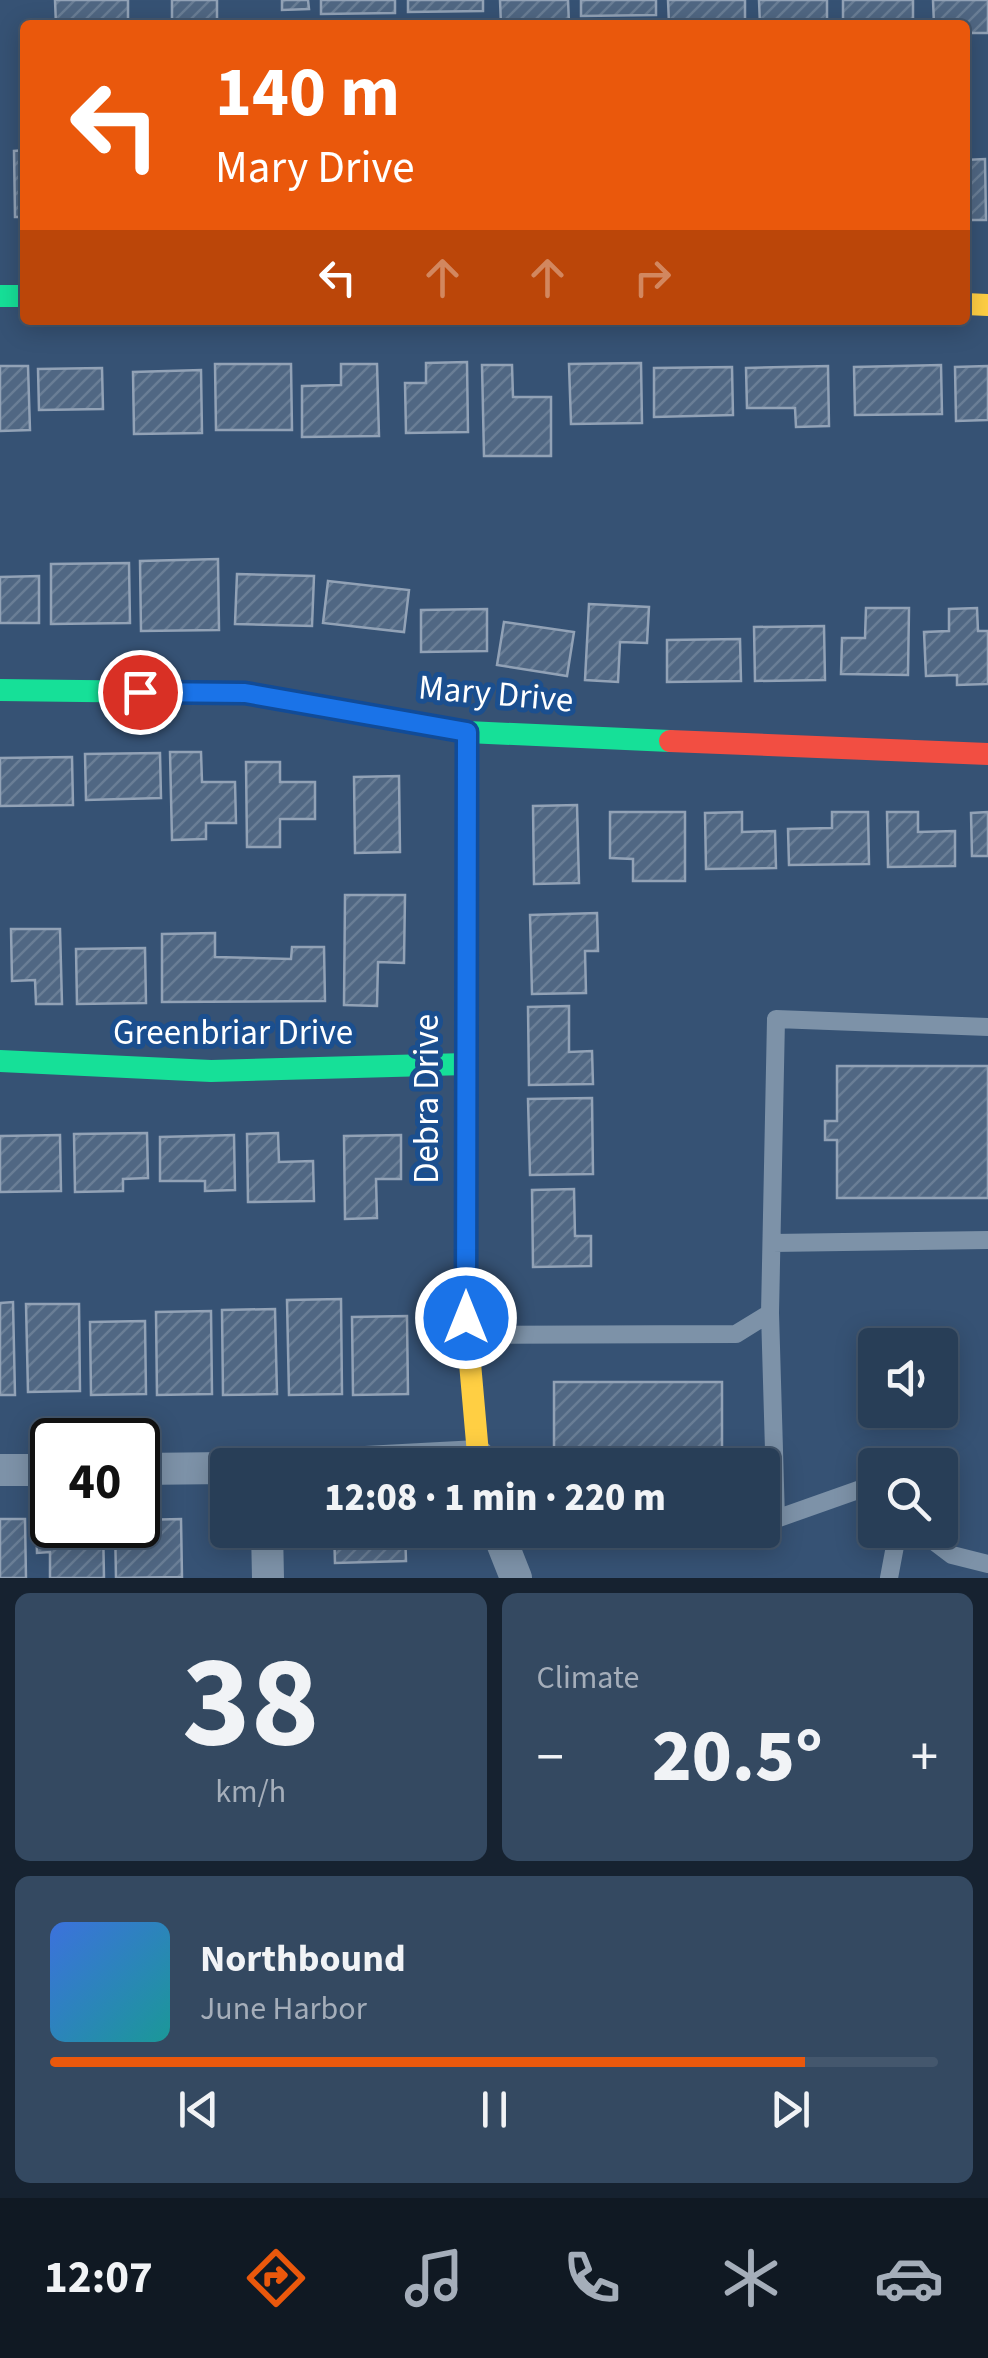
<!DOCTYPE html>
<html lang="en">
<head>
<meta charset="utf-8">
<style>
  body { margin:0; font-family:"Source Sans 3",sans-serif; background:#344961; color:#f1f3f6; height:100vh; display:flex; flex-direction:column; font-size:38px; white-space:nowrap }
  * { box-sizing:border-box; margin:0 }
  p { font-size:32px; color:#a5aeba }
  .icon { flex:none; width:55px; height:55px; fill:none; stroke:currentColor; stroke-width:2; stroke-linecap:round; stroke-linejoin:round }
  .map { position:relative; height:1578px; overflow:hidden }
  .side { display:flex; flex-direction:column; gap:15px; padding:15px; background:#162230; flex:1 }
  .side>* { flex:none }
  .top-card { position:absolute; left:20px; top:20px; width:950px; height:305px; border-radius:10px; box-shadow:0 5px 25px #0003,0 0 0 2px #44576d; background:#ea580c; color:#fff; overflow:hidden }
  .buttons { position:absolute; left:858px; top:1328px; display:grid; gap:20px }
  .buttons a { display:grid; place-items:center; width:100px; height:100px; border-radius:10px; background:#283e57; box-shadow:0 5px 25px #0003,0 0 0 2px #44576d; font-size:50px }
  .speed { position:absolute; left:30px; top:1418px; display:flex; gap:20px; font-size:50px; font-weight:700; text-align:center }
  .speed>* { display:grid; place-content:center; width:130px; height:130px; border-radius:50%; background:#283e57; box-shadow:0 5px 25px #0003,0 0 0 2px #44576d; line-height:1 }
  .speed .limit { border:5px solid #111; border-radius:15px; background:#fff; color:#111 }
  .pin { position:absolute; display:grid; place-items:center; width:85px; height:85px; color:#fff; margin:-42px; border:5px solid #fff; border-radius:50%; box-shadow:0 2px 10px #0007 }
  .me { position:absolute; width:110px; margin:-55px; rotate:0deg; stroke-linejoin:round; filter:drop-shadow(0 0 8px #0008) }
  .turn { display:flex; align-items:center; gap:35px; height:210px; padding:0 30px; font-size:45px }
  .turn .icon { width:130px; height:130px; stroke-width:2.5 }
  .turn b { display:block; font-size:70px; line-height:85px }
  .lanes { display:flex; align-items:center; height:95px; padding:0 30px; background:#0003; justify-content:center; gap:50px; direction:ltr }
  .lanes .off { opacity:.35 }
  .big { font-size:75px; font-weight:800; line-height:1.1 }
  .side .widget { flex:1; display:flex; flex-direction:column; justify-content:center; gap:15px; min-width:0; padding:0 35px; border-radius:15px; background:#344961 }
  .side .dial { align-items:center; gap:0 }
  .dial b { font-size:130px; line-height:1 }
  .song { display:flex; align-items:center; gap:30px }
  .cover { width:120px; height:120px; border-radius:15px; background:linear-gradient(135deg,hsl(220 70% 55%),hsl(180 70% 35%)) }
  .played { height:10px; border-radius:5px; background:linear-gradient(90deg,#ea580c 85%,#44576d 85%) }
  .keys { display:flex; justify-content:space-around; direction:ltr }
  .heat { display:flex; justify-content:space-between; align-items:center; font-size:55px; direction:ltr }
  .side .tiles { flex:1; display:grid; gap:15px; grid-template-columns:1fr 1fr }
  .widget:last-child { grid-column:span 2 }
  .trip { position:absolute; left:210px; top:1448px; width:570px; height:100px; border-radius:10px; background:#283e57; box-shadow:0 5px 25px #0003,0 0 0 2px #44576d; font-weight:800; line-height:100px; text-align:center }
  .dock { display:flex; height:160px; justify-content:space-around; align-items:center; background:#101923; color:#a5aeba }
  .dock .icon { width:70px; height:70px }
  .dock .selected { color:#ea580c }
  .dock b { font-size:45px; color:#f1f3f6 }
  .map>svg:first-child { display:block }
  .building { fill:url(#building-hatch); stroke:#92a2b6; stroke-width:2.5 }
  .lines { fill:none; stroke-linecap:round; stroke-linejoin:round }
  .lane { stroke:#7d92a8; stroke-width:18 }
  .street { stroke:#7d92a8; stroke-width:32 }
  .fast { stroke:#16e098; stroke-width:22 }
  .slow { stroke:#ffcf43; stroke-width:22 }
  .jam { stroke:#f24e42; stroke-width:22 }
  .route-casing { stroke:#114b97; stroke-width:25 }
  .route { stroke:#1a73e8; stroke-width:18 }
  .labels { text-anchor:middle; stroke-width:10; stroke-linejoin:round; paint-order:stroke }
  .street-label { font-size:35px; fill:#fff; stroke:#1b4f8f }
</style>
</head>
<body>
<div class="map">
<svg width="988" height="1578" viewBox="0 0 988 1578">
  <defs>
    <pattern id="building-hatch" width="6" height="6" patternUnits="userSpaceOnUse" patternTransform="scale(2.5)"><rect width="6" height="6" fill="#506783"/><path d="M-1 1l2-2M0 6l6-6M5 7l2-2" fill="none" stroke="#6a7e96"/></pattern>
  </defs>
  <rect width="100%" height="100%" fill="#365274"/>
  <path class="building" d="M 55,0 L 128,0 L 128,25 L 56,25 Z
    M 172,0 L 217,0 L 217,25 L 172,25 Z
    M 282,0 L 308,0 L 309,9 L 282,10 Z
    M 321,0 L 395,0 L 395,13 L 321,14 Z
    M 408,0 L 483,0 L 483,11 L 408,12 Z
    M 500,0 L 568,0 L 569,24 L 501,25 Z
    M 581,0 L 656,0 L 656,15 L 581,16 Z
    M 668,0 L 745,0 L 745,21 L 669,24 Z
    M 759,0 L 827,0 L 827,25 L 760,25 Z
    M 843,0 L 913,0 L 913,20 L 843,21 Z
    M 933,0 L 988,0 L 988,33 L 965,33 L 965,25 L 934,25 Z
    M 25,150 L 25,217 L 15,217 L 14,151 Z
    M 985,159 L 986,220 L 965,220 L 965,160 Z
    M 467,362 L 468,432 L 406,433 L 405,383 L 426,383 L 426,363 Z
    M 641,363 L 642,423 L 571,424 L 569,364 Z
    M 215,364 L 291,364 L 292,430 L 216,430 Z
    M 341,364 L 377,364 L 379,436 L 302,437 L 302,386 L 341,385 Z
    M 482,365 L 512,365 L 513,397 L 551,397 L 551,456 L 484,456 Z
    M 941,365 L 942,414 L 855,415 L 854,367 Z
    M 0,366 L 28,366 L 30,430 L 0,431 Z
    M 828,366 L 829,426 L 796,427 L 795,408 L 747,408 L 746,368 Z
    M 988,366 L 988,420 L 956,421 L 955,367 Z
    M 732,367 L 733,415 L 654,417 L 654,368 Z
    M 102,368 L 103,409 L 39,410 L 38,369 Z
    M 201,370 L 202,433 L 134,434 L 133,372 Z
    M 218,559 L 219,630 L 141,631 L 140,561 Z
    M 129,563 L 130,623 L 51,624 L 51,564 Z
    M 237,574 L 314,576 L 312,626 L 235,624 Z
    M 39,576 L 39,623 L 0,623 L 0,577 Z
    M 328,581 L 409,590 L 404,632 L 323,623 Z
    M 589,604 L 649,607 L 647,643 L 620,642 L 618,682 L 585,680 Z
    M 866,608 L 909,608 L 908,675 L 841,674 L 842,638 L 865,638 Z
    M 977,608 L 978,631 L 988,631 L 988,684 L 957,685 L 957,675 L 926,676 L 924,632 L 949,631 L 949,609 Z
    M 487,609 L 487,651 L 421,652 L 421,610 Z
    M 504,622 L 574,632 L 567,676 L 497,665 Z
    M 824,626 L 825,680 L 755,681 L 754,627 Z
    M 740,639 L 741,681 L 667,682 L 667,640 Z
    M 170,752 L 201,752 L 202,782 L 235,782 L 236,823 L 206,823 L 206,839 L 172,840 Z
    M 160,753 L 161,798 L 86,800 L 85,754 Z
    M 72,757 L 73,805 L 0,806 L 0,758 Z
    M 246,762 L 280,762 L 280,782 L 315,782 L 315,819 L 280,819 L 280,847 L 247,847 Z
    M 399,776 L 400,852 L 355,853 L 354,777 Z
    M 577,805 L 579,883 L 534,884 L 533,806 Z
    M 610,812 L 685,812 L 685,881 L 633,881 L 633,859 L 610,858 Z
    M 742,812 L 742,832 L 775,831 L 776,868 L 706,869 L 705,813 Z
    M 832,812 L 868,812 L 869,864 L 789,865 L 788,829 L 832,828 Z
    M 887,812 L 918,812 L 918,832 L 955,831 L 955,866 L 888,867 Z
    M 988,812 L 988,856 L 972,856 L 971,813 Z
    M 345,895 L 405,895 L 404,963 L 378,962 L 377,1006 L 344,1005 Z
    M 597,913 L 598,951 L 585,951 L 586,993 L 532,994 L 530,915 Z
    M 11,929 L 60,929 L 62,1004 L 36,1004 L 35,980 L 12,981 Z
    M 215,933 L 215,957 L 291,959 L 292,947 L 324,947 L 325,1001 L 162,1002 L 162,934 Z
    M 145,948 L 146,1003 L 77,1004 L 76,949 Z
    M 569,1006 L 569,1052 L 592,1051 L 593,1084 L 529,1085 L 528,1007 Z
    M 837,1066 L 988,1066 L 988,1198 L 837,1198 L 837,1140 L 825,1140 L 825,1121 L 837,1121 Z
    M 592,1098 L 593,1174 L 530,1175 L 528,1099 Z
    M 147,1133 L 148,1178 L 123,1179 L 123,1191 L 75,1192 L 74,1134 Z
    M 278,1133 L 279,1162 L 313,1161 L 314,1201 L 248,1202 L 247,1134 Z
    M 60,1135 L 61,1191 L 0,1192 L 0,1136 Z
    M 234,1135 L 235,1190 L 205,1191 L 205,1181 L 160,1181 L 160,1137 Z
    M 401,1135 L 401,1179 L 376,1179 L 377,1218 L 345,1219 L 344,1136 Z
    M 574,1189 L 575,1236 L 591,1236 L 591,1266 L 533,1267 L 532,1190 Z
    M 341,1299 L 342,1394 L 289,1395 L 287,1300 Z
    M 13,1302 L 15,1395 L 0,1395 L 0,1303 Z
    M 26,1304 L 79,1304 L 80,1391 L 28,1392 Z
    M 275,1309 L 277,1394 L 223,1395 L 222,1310 Z
    M 211,1311 L 212,1394 L 157,1395 L 156,1312 Z
    M 407,1316 L 408,1394 L 353,1395 L 352,1317 Z
    M 145,1321 L 146,1394 L 91,1395 L 90,1322 Z
    M 554,1382 L 722,1382 L 722,1465 L 554,1465 Z
    M 36,1517 L 52,1517 L 52,1525 L 103,1525 L 104,1578 L 50,1578 L 50,1552 L 37,1553 Z
    M 0,1519 L 25,1519 L 26,1578 L 0,1578 Z
    M 181,1519 L 182,1577 L 116,1578 L 115,1525 L 138,1525 L 138,1520 Z
    M 334,1530 L 405,1530 L 406,1561 L 335,1563 Z"/>
  <g class="lines">
    <path class="lane" d="M 772,1243 L 988,1240
      M 770,1313 L 776,1519
      M 468,1335 L 736,1334 L 770,1313 L 776,1019 L 988,1027
      M 762,1519 L 776,1519 L 875,1484
      M 919,1530 L 952,1555 L 988,1564
      M 499,1534 L 560,1530
      M 889,1578 L 898,1530"/>
    <path class="street" d="M 309,1465 L 478,1456
      M 138,1469 L 228,1468
      M 0,1470 L 52,1470
      M 267,1530 L 268,1578
      M 497,1530 L 516,1578"/>
    <path class="fast" d="M 0,296 L 25,296
      M 0,690 L 245,693 L 467,732 L 670,741
      M 0,1061 L 211,1071 L 466,1064"/>
    <path class="slow" d="M 965,304 L 988,305
      M 467,732 L 466,1318 L 479,1465"/>
    <path class="jam" d="M 670,741 L 988,754"/>
  </g>
  <g class="lines">
    <defs>
      <path id="route" d="M 140,692 L 245,693 L 467,732 L 466,1318"/>
    </defs>
    <use href="#route" class="route-casing"/>
    <use href="#route" class="route"/>
  </g>
  <g class="labels">
    <g class="street-label">
      <text transform="translate(496 693) rotate(5)" y="12">Mary Drive</text>
      <text x="233" y="1044">Greenbriar Drive</text>
      <text transform="translate(426 1099) rotate(-90)" y="12">Debra Drive</text>
    </g>
  </g>
</svg>
<div class="buttons">
<a><svg class="icon" aria-label="sound" viewBox="0 0 24 24"><path d="M4 9h4l5-4v14l-5-4H4zM17 9q2 3 0 6"/></svg></a>
<a><svg class="icon" aria-label="search" viewBox="0 0 24 24"><circle cx="10" cy="10" r="6"/><path d="M15 15l6 6"/></svg></a>
</div>
<div class="speed"><div class="limit">40</div></div>
<div class="pin" style="left:140px;top:692px;background:#d93025"><svg class="icon" aria-label="arrive" viewBox="0 0 24 24"><path d="M6 21V4h12l-3 4 3 4H6"/></svg></div>
<svg class="me" style="left:466px;top:1318px" viewBox="-20 -20 40 40"><circle r="17" fill="#1a73e8" stroke="#fff" stroke-width="3"/><path d="M0-11L8 9 0 5-8 9z" fill="#fff"/></svg>
<div class="trip">12:08 · 1 min · 220 m</div>
<div class="top-card">
<div class="turn"><svg class="icon" aria-label="left" viewBox="0 0 24 24"><path d="M17 20v-9H6M10 6l-5 5 5 5"/></svg><div><b>140 m</b>Mary Drive</div></div>
<div class="lanes"><svg class="icon" aria-label="left" viewBox="0 0 24 24"><path d="M17 20v-9H6M10 6l-5 5 5 5"/></svg><svg class="icon off" aria-label="ahead" viewBox="0 0 24 24"><path d="M12 20V5M6 11l6-6 6 6"/></svg><svg class="icon off" aria-label="ahead" viewBox="0 0 24 24"><path d="M12 20V5M6 11l6-6 6 6"/></svg><svg class="icon off" aria-label="right" viewBox="0 0 24 24"><path d="M7 20v-9h11M14 6l5 5-5 5"/></svg></div>
</div>
</div>
<section class="side">
<div class="tiles">
<div class="widget dial"><b>38</b><p>km/h</p></div>
<div class="widget"><p>Climate</p>
<div class="heat"><a>−</a><b class="big">20.5°</b><a>+</a></div>
</div>
<div class="widget">
<div class="song"><i class="cover"></i><div><b>Northbound</b><p>June Harbor</p></div></div>
<div class="played"></div>
<div class="keys"><svg class="icon" aria-label="previous" viewBox="0 0 24 24"><path d="M18 5L8 12l10 7zM5 5v14"/></svg><svg class="icon" aria-label="pause" viewBox="0 0 24 24"><path d="M8 5v14M16 5v14"/></svg><svg class="icon" aria-label="next" viewBox="0 0 24 24"><path d="M6 5l10 7-10 7zM19 5v14"/></svg></div>
</div>
</div>
</section>
<nav class="dock">
<b>12:07</b>
<svg class="icon selected" aria-label="directions" viewBox="0 0 24 24"><path d="M12 3l9 9-9 9-9-9zM9 14v-3h6M13 9l2 2-2 2"/></svg>
<svg class="icon" aria-label="music" viewBox="0 0 24 24"><path d="M9 18V5l10-2v13"/><circle cx="6" cy="18" r="3"/><circle cx="16" cy="16" r="3"/></svg>
<svg class="icon" aria-label="phone" viewBox="0 0 24 24"><path d="M5 4h4l2 5-3 2q2 4 5 5l2-3 5 2v4C11 20 4 13 5 4z"/></svg>
<svg class="icon" aria-label="climate" viewBox="0 0 24 24"><path d="M12 3v18M4 7l16 10M4 17L20 7"/></svg>
<svg class="icon" aria-label="car" viewBox="0 0 24 24"><path d="M5 17H2v-5l4-1 3-4h7l3 4 3 1v5h-3M9 17h6M6 11h13"/><circle cx="7" cy="17" r="2"/><circle cx="17" cy="17" r="2"/></svg>
</nav>
</body>
</html>
